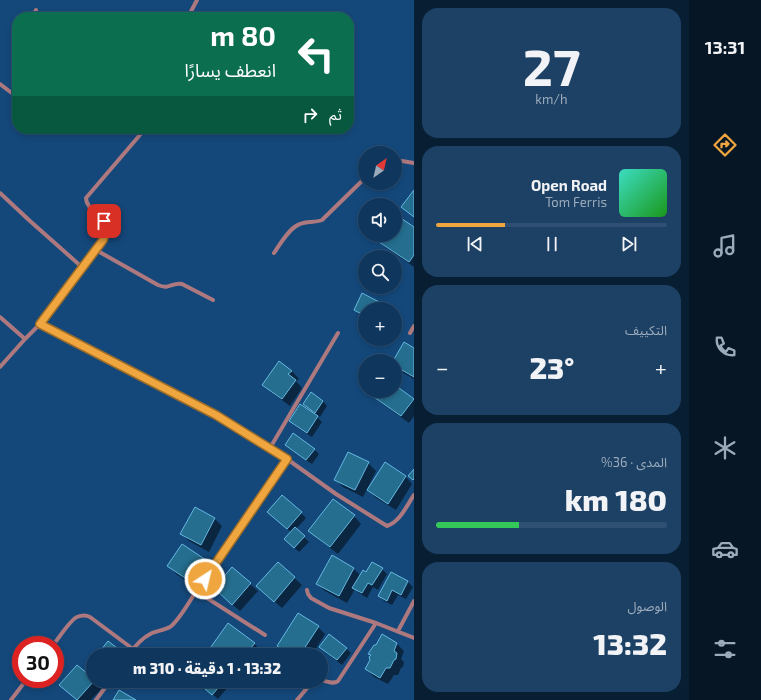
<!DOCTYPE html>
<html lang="ar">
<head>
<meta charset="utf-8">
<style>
  body { margin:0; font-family:"Exo 2","Noto Sans Arabic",sans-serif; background:#1d4165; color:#f1f3f6; direction:rtl; height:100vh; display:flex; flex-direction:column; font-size:15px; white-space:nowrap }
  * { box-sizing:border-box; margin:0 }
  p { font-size:13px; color:#9babbb }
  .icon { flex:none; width:22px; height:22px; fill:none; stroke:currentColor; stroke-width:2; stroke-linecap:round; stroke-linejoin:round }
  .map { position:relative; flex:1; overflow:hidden; direction:ltr }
  .sheet { display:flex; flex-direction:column; gap:8px; padding:8px; background:#081e33; width:275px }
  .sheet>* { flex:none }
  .top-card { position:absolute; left:12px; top:12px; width:342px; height:122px; border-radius:16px; box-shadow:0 2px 6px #0003,0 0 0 1px #2f5072; direction:rtl; background:#0b6e4f; color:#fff; overflow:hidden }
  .needle { width:26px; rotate:34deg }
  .fabs { position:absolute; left:358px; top:146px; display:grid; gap:8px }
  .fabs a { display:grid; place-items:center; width:44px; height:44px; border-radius:50%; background:#0f365c; box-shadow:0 2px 6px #0003,0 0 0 1px #2f5072; font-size:20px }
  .speed { position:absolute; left:12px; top:636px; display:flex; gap:8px; font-size:20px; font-weight:700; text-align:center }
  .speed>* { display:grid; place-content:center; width:52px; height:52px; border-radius:50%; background:#0f365c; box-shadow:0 2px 6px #0003,0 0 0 1px #2f5072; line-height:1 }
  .speed .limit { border:6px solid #d22; background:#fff; color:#111 }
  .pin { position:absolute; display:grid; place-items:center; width:34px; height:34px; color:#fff; margin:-17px; border-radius:8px; box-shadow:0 2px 6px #0006 }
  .me { position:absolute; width:44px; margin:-22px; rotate:35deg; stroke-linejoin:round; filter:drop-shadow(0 0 3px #0008) }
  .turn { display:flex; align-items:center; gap:14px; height:84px; padding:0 12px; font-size:18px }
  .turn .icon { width:52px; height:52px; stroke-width:2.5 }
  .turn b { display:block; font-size:28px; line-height:34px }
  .then { display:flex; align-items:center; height:38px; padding:0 12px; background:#0003; gap:8px; font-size:15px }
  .big { font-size:30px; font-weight:800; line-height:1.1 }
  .sheet .card { flex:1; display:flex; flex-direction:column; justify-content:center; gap:6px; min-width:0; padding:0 14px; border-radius:16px; background:#1d4165 }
  .sheet .dial { align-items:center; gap:0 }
  .dial b { font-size:52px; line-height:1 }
  .song { display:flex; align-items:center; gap:12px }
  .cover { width:48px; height:48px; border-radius:6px; background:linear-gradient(135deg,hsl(170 70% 55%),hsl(120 70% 35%)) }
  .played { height:4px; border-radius:2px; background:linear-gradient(90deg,#f0a63f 30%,#2f5072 30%) }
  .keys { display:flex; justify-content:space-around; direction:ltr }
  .heat { display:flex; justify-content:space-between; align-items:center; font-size:22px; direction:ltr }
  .charge { height:6px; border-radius:3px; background:linear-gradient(90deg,#34c759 36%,#2f5072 0) }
  .trip { position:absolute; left:86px; top:648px; width:242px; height:40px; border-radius:20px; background:#0f365c; box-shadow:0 2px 6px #0003,0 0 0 1px #2f5072; font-weight:800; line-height:40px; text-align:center; direction:rtl }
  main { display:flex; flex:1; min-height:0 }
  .menu { display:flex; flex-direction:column; width:72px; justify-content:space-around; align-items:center; background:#061625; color:#9babbb }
  .menu .icon { width:28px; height:28px }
  .menu .current { color:#f0a63f }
  .menu b { font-size:18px; color:#f1f3f6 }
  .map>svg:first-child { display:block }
  .shadow { fill:#0007 }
  .building { fill:#256e8f; stroke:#65b8e1 }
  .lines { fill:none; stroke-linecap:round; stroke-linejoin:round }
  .minor { stroke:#ad797f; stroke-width:4 }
  .route-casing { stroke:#9c6c29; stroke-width:10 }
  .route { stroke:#f0a63f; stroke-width:7 }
</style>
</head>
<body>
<main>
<nav class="menu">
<b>13:31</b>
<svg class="icon current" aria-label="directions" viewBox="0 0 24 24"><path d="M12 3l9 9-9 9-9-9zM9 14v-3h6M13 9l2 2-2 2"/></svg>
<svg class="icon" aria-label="music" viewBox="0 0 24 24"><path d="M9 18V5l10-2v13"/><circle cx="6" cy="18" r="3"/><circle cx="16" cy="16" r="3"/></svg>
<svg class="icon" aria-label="phone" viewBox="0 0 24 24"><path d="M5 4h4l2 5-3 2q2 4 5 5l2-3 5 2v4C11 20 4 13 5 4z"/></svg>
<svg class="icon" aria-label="climate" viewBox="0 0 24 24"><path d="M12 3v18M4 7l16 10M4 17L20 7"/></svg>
<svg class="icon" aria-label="car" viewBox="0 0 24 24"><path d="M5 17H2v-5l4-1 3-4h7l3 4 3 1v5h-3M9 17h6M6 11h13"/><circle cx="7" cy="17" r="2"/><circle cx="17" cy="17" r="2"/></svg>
<svg class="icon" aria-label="filters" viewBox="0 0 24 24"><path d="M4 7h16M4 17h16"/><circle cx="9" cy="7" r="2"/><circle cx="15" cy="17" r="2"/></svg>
</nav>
<section class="sheet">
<div class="card dial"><b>27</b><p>km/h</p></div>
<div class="card">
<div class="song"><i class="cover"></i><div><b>Open Road</b><p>Tom Ferris</p></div></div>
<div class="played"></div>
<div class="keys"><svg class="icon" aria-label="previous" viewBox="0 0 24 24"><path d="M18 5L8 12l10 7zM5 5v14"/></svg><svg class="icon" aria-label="pause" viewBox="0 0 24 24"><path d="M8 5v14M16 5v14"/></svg><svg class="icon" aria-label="next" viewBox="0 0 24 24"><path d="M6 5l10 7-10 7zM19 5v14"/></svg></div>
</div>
<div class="card"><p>التكييف</p>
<div class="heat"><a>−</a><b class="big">23°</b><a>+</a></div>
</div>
<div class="card"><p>المدى · 36%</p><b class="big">180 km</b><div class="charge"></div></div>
<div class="card"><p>الوصول</p><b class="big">13:32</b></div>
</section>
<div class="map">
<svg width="414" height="700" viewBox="0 0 414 700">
  <rect width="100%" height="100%" fill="#14487a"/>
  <path class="shadow" d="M 395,215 L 414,228 L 414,267 L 385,247 L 377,240 L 381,235 L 395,235 Z
    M 384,306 L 387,309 L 365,309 L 365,318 L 360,315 L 355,310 Z
    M 414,349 L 414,379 L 400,371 L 395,366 L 395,361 L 394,361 Z
    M 279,362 L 292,371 L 299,379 L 296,381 L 302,388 L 290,406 L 271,392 L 263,385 Z
    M 395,386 L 414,400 L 414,416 L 409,423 L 380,402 L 372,395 L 375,391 L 395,391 Z
    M 323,401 L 327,406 L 320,417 L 316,414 L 315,415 L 322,422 L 312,437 L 295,426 L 290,421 L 312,412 L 304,404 Z
    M 286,445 L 314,449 L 319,454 L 312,464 L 291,450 Z
    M 368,463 L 376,471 L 363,497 L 343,487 L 336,480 Z
    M 405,476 L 412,484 L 396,510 L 376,498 L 368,490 Z
    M 195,508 L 215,519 L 222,526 L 209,552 L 189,541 L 182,534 Z
    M 301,513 L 306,518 L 296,529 L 309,542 L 299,552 L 290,544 L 291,532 L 273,517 Z
    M 354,516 L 361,524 L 338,554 L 317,538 L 310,531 Z
    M 332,557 L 354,569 L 361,576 L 382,569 L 387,574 L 378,590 L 373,587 L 367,598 L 359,593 L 355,589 L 347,603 L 325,591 L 317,584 Z
    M 205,561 L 212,568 L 199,589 L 176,574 L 169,566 Z
    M 278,563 L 302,585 L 282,608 L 265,593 Z
    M 232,568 L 258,591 L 240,611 L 222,596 Z
    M 391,573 L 408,582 L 413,587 L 406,599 L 398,595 L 392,605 L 384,601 L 379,596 Z
    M 318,627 L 325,634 L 312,655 L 289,655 L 279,646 Z
    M 108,642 L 121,651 L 124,655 L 99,655 Z
    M 254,643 L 261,651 L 258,655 L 214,655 L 209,650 Z
    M 397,644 L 404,651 L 401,659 L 404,662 L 403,667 L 401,668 L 398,675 L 394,675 L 388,684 L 374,677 L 366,669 L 371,660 L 371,656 L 369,654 Z
    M 346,648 L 351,653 L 342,665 L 325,652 Z
    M 93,680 L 93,681 L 95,681 L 102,688 L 91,700 L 77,700 L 68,692 Z
    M 197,681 L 233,681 L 218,699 Z"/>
  <path class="building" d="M 414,190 L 414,217 L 401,207 Z
    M 395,214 L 414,227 L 414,255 L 409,262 L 376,240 L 380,235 L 395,235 Z
    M 362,293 L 385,305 L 382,309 L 365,309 L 365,316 L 354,310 Z
    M 404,342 L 414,348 L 414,377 L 395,366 L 395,361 L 393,361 Z
    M 279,361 L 292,371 L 288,374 L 296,380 L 282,399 L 262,385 Z
    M 395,385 L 414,399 L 401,416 L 371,395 L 374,391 L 395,391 Z
    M 311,392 L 323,401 L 315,413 L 303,404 Z
    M 300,404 L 318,416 L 307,433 L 289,421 Z
    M 293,433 L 315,449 L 306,460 L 285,445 Z
    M 348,452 L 369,462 L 355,490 L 334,480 Z
    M 385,462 L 406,476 L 388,504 L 367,490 Z
    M 414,469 L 414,479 L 413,480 L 408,476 Z
    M 282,495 L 302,512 L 287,529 L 267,512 Z
    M 333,499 L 355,515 L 330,547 L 308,531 Z
    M 195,507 L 215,518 L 201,545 L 180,534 Z
    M 295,527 L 305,536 L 294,548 L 284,539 Z
    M 182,544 L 206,560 L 191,582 L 167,566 Z
    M 332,555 L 354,568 L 339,596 L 316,584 Z
    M 278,562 L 295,577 L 274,602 L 256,586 Z
    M 372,562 L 383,568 L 372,585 L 368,583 L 362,593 L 352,588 L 363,570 L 366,572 Z
    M 232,567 L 251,583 L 232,605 L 214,588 Z
    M 391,572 L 408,581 L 401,595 L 392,590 L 387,601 L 378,596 Z
    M 298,613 L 319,626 L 300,655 L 292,655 L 277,646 Z
    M 228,623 L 255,643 L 245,655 L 224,655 L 218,651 L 214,655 L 208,651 Z
    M 329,634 L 347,648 L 337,660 L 319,647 Z
    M 382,634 L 397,643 L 394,651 L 397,653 L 396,659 L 394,660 L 390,668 L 386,668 L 380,678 L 365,669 L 370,660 L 369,657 L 371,655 L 368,654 L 374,645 L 376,645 Z
    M 108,641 L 121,651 L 118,655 L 97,655 Z
    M 77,665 L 93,678 L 93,681 L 94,681 L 77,700 L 59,685 Z
    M 196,681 L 224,681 L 212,695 Z
    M 119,690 L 136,700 L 113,700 Z"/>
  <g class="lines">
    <path class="minor" d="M 32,17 L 36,10
      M 188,17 L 197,0
      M 0,84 L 17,97
      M 395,162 L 402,161 L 414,163
      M 0,193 L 30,221 L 83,268
      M 96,250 L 158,285 C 170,290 172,282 182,284 L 213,300
      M 274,253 C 280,244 290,227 300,224 C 307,221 314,223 322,220 L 365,178
      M 0,317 L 25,339
      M 40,324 L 216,415 L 287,459 L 336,494 L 387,526 C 400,522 407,505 414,495
      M 410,333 L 414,326
      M 0,367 L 25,339 L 40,324 L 70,285 L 103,240 C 115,214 86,214 86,198 L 145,129
      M 270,448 L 338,333
      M 307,590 L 308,594 L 311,598 L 329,608 L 376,623 L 414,638
      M 398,631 L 414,601
      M 265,635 L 196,591 L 287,459
      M 53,645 C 59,638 70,620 77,617 C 82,615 86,615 90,617 L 141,655
      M 129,655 C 134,647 142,638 152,633 C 157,631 164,630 170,627 C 179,620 190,601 196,591
      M 321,680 C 327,681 333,685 338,681 L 376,623
      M 177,681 L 183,685
      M 11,700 L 27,679
      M 96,700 L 110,681
      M 297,700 L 313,681"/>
  </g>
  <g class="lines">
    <defs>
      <path id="route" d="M 104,221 C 107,228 106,233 103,240 L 40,324 L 216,415 L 287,459 L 205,579"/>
    </defs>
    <use href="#route" class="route-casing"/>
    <use href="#route" class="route"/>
  </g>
</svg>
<div class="fabs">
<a><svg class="needle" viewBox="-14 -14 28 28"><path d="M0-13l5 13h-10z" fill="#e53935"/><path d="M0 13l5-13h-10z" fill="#9babbb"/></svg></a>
<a><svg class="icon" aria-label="sound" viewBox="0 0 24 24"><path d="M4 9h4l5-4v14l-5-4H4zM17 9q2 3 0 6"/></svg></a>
<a><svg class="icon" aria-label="search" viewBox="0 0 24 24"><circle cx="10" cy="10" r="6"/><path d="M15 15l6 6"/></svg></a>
<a>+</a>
<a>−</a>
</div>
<div class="speed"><div class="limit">30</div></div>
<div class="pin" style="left:104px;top:221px;background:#d93025"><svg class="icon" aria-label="arrive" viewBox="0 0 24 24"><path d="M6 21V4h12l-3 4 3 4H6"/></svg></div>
<svg class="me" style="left:205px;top:579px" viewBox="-20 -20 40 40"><circle r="17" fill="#f0a63f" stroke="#fff" stroke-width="3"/><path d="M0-11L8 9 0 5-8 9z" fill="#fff"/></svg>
<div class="trip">13:32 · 1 دقيقة · 310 m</div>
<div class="top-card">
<div class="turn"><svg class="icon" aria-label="left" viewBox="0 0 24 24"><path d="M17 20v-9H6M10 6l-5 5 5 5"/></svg><div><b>80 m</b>انعطف يسارًا</div></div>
<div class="then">ثم<svg class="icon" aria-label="right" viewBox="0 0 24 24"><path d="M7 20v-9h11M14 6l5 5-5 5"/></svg></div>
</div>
</div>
</main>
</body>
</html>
